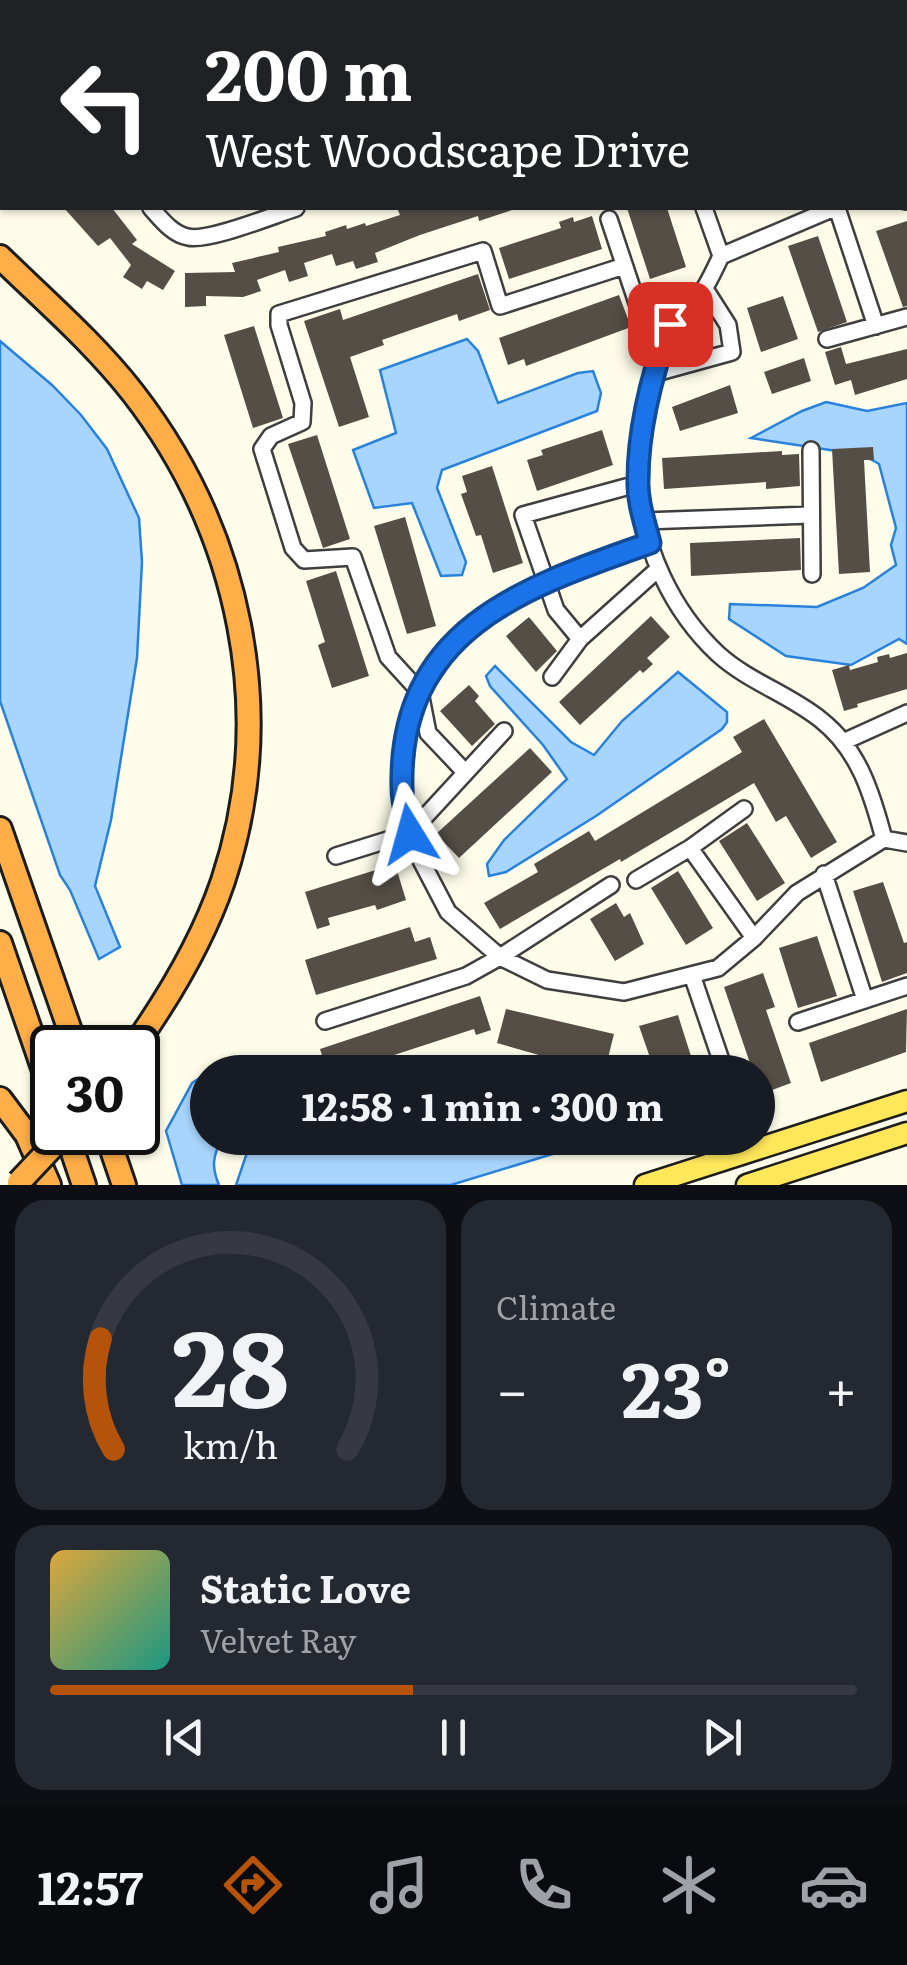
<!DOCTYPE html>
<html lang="en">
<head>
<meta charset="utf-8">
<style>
  body { margin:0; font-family:Literata,serif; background:#242831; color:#f1f3f6; height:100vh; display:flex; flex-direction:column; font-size:38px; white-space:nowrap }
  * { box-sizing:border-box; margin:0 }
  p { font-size:32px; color:#9ea1a6 }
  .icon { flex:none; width:55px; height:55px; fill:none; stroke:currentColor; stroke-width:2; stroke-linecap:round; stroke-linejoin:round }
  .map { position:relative; height:1185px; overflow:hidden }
  .side { display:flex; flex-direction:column; gap:15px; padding:15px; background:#0d0f14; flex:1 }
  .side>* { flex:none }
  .banner { position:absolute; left:0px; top:0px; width:908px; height:210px; box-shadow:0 2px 8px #0004; background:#202124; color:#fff; overflow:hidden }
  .speed { position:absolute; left:30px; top:1025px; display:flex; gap:20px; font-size:50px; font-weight:700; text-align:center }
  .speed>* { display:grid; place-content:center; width:130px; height:130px; border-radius:50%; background:#171b24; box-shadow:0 2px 8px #0004; line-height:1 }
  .speed .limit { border:5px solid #111; border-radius:15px; background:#fff; color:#111 }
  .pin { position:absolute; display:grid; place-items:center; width:85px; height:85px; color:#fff; margin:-42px; border-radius:20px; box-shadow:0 5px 15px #0006 }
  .me { position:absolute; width:110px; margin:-55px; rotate:352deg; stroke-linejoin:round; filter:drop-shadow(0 0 8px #0008) }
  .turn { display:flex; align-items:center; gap:35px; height:210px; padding:0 40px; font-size:45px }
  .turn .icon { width:130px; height:130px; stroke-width:2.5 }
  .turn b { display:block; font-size:70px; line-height:85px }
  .big { font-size:75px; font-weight:700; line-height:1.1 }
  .side .tile { flex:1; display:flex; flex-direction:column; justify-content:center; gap:15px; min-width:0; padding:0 35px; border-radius:30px; background:#242831 }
  .side .dial { align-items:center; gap:0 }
  .dial svg { height:260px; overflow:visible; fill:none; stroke:#363941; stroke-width:7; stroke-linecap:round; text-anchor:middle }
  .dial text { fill:#f1f3f6; stroke:none }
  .song { display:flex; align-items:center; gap:30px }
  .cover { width:120px; height:120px; border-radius:15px; background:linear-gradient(135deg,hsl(40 70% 55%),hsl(170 70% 35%)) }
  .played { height:10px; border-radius:5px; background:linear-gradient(90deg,#b45309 45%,#363941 45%) }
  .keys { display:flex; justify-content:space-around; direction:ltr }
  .heat { display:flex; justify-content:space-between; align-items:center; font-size:55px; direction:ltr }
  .side .tiles { flex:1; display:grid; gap:15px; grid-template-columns:1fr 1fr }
  .tile:last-child { grid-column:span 2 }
  .trip { position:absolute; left:190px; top:1055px; width:585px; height:100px; border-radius:50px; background:#171b24; box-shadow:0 2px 8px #0004; font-weight:700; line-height:100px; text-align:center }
  .tabs { display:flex; height:160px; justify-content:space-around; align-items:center; background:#090b0e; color:#9ea1a6 }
  .tabs .icon { width:70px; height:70px }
  .tabs .current { color:#b45309 }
  .tabs b { font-size:45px; color:#f1f3f6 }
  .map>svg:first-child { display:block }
  .water { fill:#a8d5fd; stroke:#2882dc; stroke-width:2.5 }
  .building { fill:#554e47 }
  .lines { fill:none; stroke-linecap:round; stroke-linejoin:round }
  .minor-casing { stroke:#3f3f3f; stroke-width:20 }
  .major-casing { stroke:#1d1d1d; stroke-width:25 }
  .highway-casing { stroke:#1d1d1d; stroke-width:28 }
  .minor { stroke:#fff; stroke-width:15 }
  .major { stroke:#ffe75a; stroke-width:20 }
  .highway { stroke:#ffae48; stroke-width:22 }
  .highway-bridge-casing { stroke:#1d1d1d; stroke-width:28; stroke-linecap:butt }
  .highway-bridge { stroke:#ffae48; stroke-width:22 }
  .route-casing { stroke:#114b97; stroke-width:25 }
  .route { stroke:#1a73e8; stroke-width:18 }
</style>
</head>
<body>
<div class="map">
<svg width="907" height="1185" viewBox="0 0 907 1185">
  <rect width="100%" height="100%" fill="#fffdea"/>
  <path class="water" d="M 467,339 L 478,351 L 498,403 L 578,373 L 593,371 L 601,393 L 597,411 L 442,470 L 437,488 L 466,562 L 462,575 L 441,576 L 412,503 L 374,508 L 353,450 L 396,433 L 380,370 Z
    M 0,341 L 52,385 L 81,415 L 107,449 L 139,518 L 142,562 L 137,658 L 111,820 L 95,886 L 120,947 L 99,959 L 70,890 L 60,875 L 0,701 Z
    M 826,402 L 867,411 L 907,403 L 907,644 L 899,639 L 851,665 L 786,656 L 729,619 L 730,604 L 817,607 L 863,588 L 896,565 L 891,545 L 896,528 L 879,464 L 863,455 L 751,438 L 802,411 Z
    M 495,666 L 571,742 L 594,755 L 622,721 L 678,672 L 727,712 L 727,722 L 722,729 L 596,816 L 506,872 L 489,876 L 487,864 L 504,840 L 567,779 L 543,745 L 490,686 L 486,676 Z
    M 207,1073 L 208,1138 L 222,1138 C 213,1156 211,1166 219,1185 L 182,1185 L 166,1131 L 192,1083 Z
    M 252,1138 L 625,1138 L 572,1148 L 451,1185 L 236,1185 Z"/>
  <path class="building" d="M 64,208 L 112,208 L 137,240 L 132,244 L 175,271 L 163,290 L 147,281 L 142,289 L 123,277 L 131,265 L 110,238 L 98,246 Z
    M 397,208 L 512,210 L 479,221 L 478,216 L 420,235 L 375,253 L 378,262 L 356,269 L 353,261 L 336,266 L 332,254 L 304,263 L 308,276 L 289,282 L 285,270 L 257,280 L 261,291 L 243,297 L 206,296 L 206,306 L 185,307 L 185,273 L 235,272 L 232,263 L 279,252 L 278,247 L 326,236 L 325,232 L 346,225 L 347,229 L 365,223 L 366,226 L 400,215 Z
    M 627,208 L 667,208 L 686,267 L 650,279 Z
    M 592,216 L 602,249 L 509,279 L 499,248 L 561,228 L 559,222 L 573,217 L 574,222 Z
    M 907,221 L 907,306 L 903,307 L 876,231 Z
    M 818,236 L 847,322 L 818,332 L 788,246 Z
    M 478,274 L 490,310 L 459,321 L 457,314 L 382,340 L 384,345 L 350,357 L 369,417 L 339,427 L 304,321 L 340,309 L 343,320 Z
    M 619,295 L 631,327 L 526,366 L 524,359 L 508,365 L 499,338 Z
    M 783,296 L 798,339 L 761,352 L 747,308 Z
    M 254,326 L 283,418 L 253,428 L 224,335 Z
    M 841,347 L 846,364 L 907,349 L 907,379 L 855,395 L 851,380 L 835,385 L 825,352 Z
    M 804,358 L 811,381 L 772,394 L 764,372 Z
    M 730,385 L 738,413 L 680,431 L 672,407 Z
    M 602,430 L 613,465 L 537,491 L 527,460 L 543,455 L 541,450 Z
    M 317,435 L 350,539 L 323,548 L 288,444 Z
    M 873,447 L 874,460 L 864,460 L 870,572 L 839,574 L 832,449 Z
    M 782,451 L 782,455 L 799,454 L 800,486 L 766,489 L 766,482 L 664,489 L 662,458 Z
    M 492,466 L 523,563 L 493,573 L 481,535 L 476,536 L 461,494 L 467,492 L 462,476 Z
    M 405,517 L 436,626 L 407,634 L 374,526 Z
    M 800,538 L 801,570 L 691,576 L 690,543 Z
    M 336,571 L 369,676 L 332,688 L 318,645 L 325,642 L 306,581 Z
    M 651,616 L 670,637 L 647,658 L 653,664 L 643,673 L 640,670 L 580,725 L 559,702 Z
    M 529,617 L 557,651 L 536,672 L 506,636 Z
    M 907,653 L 907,689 L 857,704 L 858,707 L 844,711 L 832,670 L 849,665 L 850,670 L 878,662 L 877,657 L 889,654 L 890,658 Z
    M 469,685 L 479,696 L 475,701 L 495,724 L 472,746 L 440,711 Z
    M 764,719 L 837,842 L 811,858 L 786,816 L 776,822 L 754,783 L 621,862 L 620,859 L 500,929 L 484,903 L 538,872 L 534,864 L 589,831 L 595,841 L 742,752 L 733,737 Z
    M 530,748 L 552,772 L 459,858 L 436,834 Z
    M 747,823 L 785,883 L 757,901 L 719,841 Z
    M 395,864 L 406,900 L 377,910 L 375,905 L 328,918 L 330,925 L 317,929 L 305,892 Z
    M 678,871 L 713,928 L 686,945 L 651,888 Z
    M 883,882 L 904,943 L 907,942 L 907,973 L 882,982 L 853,891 Z
    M 616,903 L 624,917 L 630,913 L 644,944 L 615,961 L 590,919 Z
    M 410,927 L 415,942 L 430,937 L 437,959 L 316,995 L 305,960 Z
    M 817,936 L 837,996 L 798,1008 L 779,948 Z
    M 763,973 L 775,1007 L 766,1010 L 791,1083 L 761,1094 L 758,1072 L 753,1072 L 724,987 Z
    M 480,996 L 491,1030 L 476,1035 L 474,1029 L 342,1072 L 327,1072 L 320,1049 Z
    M 506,1009 L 614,1034 L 606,1066 L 589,1062 L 588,1069 L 497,1043 Z
    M 907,1009 L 906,1052 L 821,1082 L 809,1043 Z
    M 678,1015 L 696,1072 L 655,1072 L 639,1026 Z"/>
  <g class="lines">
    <defs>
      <path id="minor" d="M 191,0 L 194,2
        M 631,0 L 632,2
        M 808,0 L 809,2
        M 905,5 L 907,5
        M 0,31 L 2,34
        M 905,201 L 907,201
        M 151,208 C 161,219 172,234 188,237 C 208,242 274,215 296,208
        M 704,208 L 721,256
        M 837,208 L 876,326
        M 609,219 L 637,303 L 670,324
        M 721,256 C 712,275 704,293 689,308 C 682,315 673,320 668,329 C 658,352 652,377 647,402 C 642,429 635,458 638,485 C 643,548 672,611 718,654 C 749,682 789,694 821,720 C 859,750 872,794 884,839
        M 721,256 L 834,208
        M 827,339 L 907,317
        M 652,374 L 732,352 L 728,325 L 705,289
        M 811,450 L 812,574
        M 644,521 L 810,515
        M 650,543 L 545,580 L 501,604 L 476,621 L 448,651 L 420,692 L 409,719 L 402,788 L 415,849 L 448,912 L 500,957 L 547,980 L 624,992 L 718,968 L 754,938 L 797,893 L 884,839 L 907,843
        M 580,639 L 556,610 L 523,515 L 637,484
        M 552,677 L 580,639 L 657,570
        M 843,742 L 907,713
        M 464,771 L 428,733 L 420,692 L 388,657 L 353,557 L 304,560 L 293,548 L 262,449 L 271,436 L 302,422 L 303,403 L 279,325 L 279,314 L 483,251 L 500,306 L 624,266
        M 690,848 L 754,938
        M 336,856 L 410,833 L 504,731
        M 824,874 L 865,1000
        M 636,880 L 690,848 L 744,809
        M 692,975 L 725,1072
        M 325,1021 L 466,976 L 500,957 L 611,885
        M 798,1022 L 907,986"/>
      <path id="major" d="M 645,1185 L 907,1101
        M 747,1185 L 907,1133"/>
      <path id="highway" d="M 0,257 C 45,301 94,343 133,393 C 240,531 279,713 223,881 C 203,940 169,997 133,1048
        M 0,829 L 76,1048
        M 0,943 L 52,1094
        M 0,1099 L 27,1135 L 49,1185
        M 66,1132 L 84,1185
        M 106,1132 L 124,1185"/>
    </defs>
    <use href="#minor" class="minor-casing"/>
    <use href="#major" class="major-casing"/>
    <use href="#highway" class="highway-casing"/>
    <use href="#minor" class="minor"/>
    <use href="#major" class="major"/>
    <use href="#highway" class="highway"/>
    <defs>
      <path id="highway-bridge" d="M 19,1182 L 66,1132"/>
    </defs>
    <use href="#highway-bridge" class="highway-bridge-casing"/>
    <use href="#highway-bridge" class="highway-bridge"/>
  </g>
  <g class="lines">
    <defs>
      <path id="route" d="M 410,834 C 407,819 402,803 402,788 C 398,628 525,587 650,543 C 645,523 637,501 638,480 C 638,427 652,374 670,324"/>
    </defs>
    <use href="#route" class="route-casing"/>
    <use href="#route" class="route"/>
  </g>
</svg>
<div class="speed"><div class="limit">30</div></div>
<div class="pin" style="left:670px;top:324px;background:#d93025"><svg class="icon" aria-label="arrive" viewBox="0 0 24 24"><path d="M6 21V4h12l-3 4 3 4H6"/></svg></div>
<svg class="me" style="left:410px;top:834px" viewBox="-20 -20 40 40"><path d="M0-17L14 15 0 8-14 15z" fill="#1a73e8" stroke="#fff" stroke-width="4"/></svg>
<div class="trip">12:58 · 1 min · 300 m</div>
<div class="banner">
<div class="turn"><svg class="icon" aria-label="left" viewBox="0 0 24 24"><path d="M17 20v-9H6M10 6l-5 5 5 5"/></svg><div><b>200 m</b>West Woodscape Drive</div></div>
</div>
</div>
<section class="side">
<div class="tiles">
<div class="tile dial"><svg viewBox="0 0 100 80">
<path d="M14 69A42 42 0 1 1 86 69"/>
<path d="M14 69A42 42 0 0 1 10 35" stroke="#b45309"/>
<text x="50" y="56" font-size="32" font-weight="700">28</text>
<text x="50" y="72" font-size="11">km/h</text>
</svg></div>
<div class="tile"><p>Climate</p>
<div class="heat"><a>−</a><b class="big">23°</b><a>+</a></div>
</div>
<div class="tile">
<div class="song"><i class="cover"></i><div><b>Static Love</b><p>Velvet Ray</p></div></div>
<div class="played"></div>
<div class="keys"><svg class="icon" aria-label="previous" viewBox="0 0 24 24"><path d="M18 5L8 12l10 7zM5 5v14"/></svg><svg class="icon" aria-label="pause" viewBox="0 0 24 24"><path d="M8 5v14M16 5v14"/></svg><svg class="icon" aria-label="next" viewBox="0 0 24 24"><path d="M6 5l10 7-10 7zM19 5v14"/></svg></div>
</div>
</div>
</section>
<nav class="tabs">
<b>12:57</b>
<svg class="icon current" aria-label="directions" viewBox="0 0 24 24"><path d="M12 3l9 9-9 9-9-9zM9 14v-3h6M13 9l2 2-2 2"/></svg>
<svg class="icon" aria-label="music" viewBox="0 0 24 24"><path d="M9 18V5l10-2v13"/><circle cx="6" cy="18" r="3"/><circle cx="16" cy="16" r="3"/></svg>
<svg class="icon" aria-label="phone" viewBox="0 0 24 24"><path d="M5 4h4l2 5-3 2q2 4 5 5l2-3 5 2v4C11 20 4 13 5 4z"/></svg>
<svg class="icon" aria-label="climate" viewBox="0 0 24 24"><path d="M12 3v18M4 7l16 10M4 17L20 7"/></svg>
<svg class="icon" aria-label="car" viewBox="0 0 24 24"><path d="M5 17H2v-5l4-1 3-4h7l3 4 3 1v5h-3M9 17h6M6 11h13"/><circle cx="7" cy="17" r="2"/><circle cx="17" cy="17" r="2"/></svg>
</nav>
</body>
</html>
